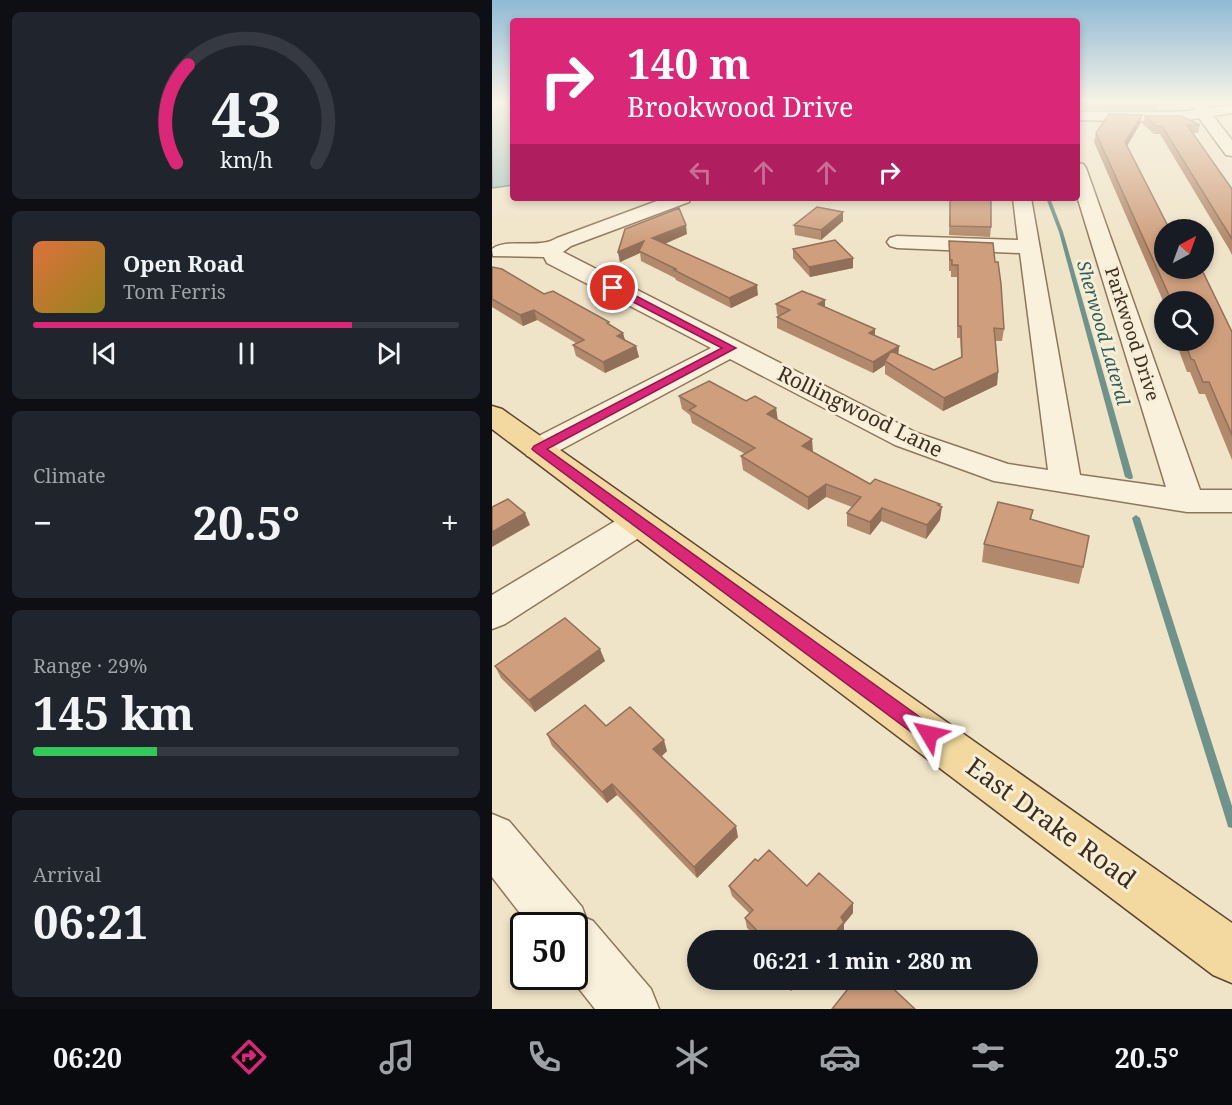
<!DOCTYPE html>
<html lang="en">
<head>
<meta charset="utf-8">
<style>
  body { margin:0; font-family:"Noto Serif",serif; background:#20242c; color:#f1f3f6; height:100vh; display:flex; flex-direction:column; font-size:22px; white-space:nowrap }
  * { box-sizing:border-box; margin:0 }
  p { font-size:20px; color:#9ea1a6 }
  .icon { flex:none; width:33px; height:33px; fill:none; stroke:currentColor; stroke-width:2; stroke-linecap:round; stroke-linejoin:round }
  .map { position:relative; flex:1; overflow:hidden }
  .drawer { display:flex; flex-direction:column; gap:12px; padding:12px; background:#0d0f14; width:492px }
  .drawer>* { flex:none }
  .banner { position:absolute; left:18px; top:18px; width:570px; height:183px; border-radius:6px; box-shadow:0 3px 9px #0003; background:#db2777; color:#fff; overflow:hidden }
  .needle { width:39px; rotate:41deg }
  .buttons { position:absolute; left:662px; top:219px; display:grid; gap:12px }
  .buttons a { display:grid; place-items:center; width:60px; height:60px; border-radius:50%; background:#171b24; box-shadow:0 3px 9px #0003; font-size:30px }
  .speed { position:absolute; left:18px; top:912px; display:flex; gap:12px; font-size:30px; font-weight:700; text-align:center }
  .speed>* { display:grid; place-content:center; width:78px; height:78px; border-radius:50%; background:#171b24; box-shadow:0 3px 9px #0003; line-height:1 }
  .speed .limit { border:3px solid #111; border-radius:9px; background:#fff; color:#111 }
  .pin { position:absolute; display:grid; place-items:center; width:51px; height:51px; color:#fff; margin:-26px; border:3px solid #fff; border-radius:50%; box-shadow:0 2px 6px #0007 }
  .me { position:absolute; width:66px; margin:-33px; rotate:306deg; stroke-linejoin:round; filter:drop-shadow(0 0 4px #0008) }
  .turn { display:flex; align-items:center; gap:21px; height:126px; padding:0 18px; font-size:27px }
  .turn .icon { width:78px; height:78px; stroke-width:2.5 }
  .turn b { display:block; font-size:42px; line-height:51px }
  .lanes { display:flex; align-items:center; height:57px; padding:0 18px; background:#0003; justify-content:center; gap:30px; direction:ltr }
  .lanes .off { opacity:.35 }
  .big { font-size:45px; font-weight:700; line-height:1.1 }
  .drawer .tile { flex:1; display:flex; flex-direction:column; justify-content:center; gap:9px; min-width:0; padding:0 21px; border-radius:9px; background:#20242c }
  .drawer .dial { align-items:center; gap:0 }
  .dial svg { height:156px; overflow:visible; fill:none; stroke:#363941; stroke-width:7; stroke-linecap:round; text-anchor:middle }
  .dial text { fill:#f1f3f6; stroke:none }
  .song { display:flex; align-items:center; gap:18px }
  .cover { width:72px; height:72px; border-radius:9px; background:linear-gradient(135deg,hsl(20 70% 55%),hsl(50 70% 35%)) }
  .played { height:6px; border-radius:3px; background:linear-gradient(90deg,#db2777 75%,#363941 75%) }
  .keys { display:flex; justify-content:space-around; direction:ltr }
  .heat { display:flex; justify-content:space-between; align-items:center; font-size:33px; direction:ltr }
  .charge { height:9px; border-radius:4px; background:linear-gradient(90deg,#34c759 29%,#363941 0) }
  .trip { position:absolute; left:195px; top:930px; width:351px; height:60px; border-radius:30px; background:#171b24; box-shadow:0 3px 9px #0003; font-weight:700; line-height:60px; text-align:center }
  .tab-bar { display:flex; height:96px; justify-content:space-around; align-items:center; background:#090b0e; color:#9ea1a6 }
  .tab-bar .icon { width:42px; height:42px }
  .tab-bar .current { color:#db2777 }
  .tab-bar b { font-size:27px; color:#f1f3f6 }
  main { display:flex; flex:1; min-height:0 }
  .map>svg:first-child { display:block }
  .water { fill:#a9c4bc; stroke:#6f938a; stroke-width:1.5 }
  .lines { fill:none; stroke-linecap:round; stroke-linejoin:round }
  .stream { fill:#6f938a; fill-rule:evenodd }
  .minor-casing { stroke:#8d765c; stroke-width:3 }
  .major-casing { stroke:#5b4430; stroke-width:3 }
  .minor { fill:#faf1dc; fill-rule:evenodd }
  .major { fill:#f3d9a0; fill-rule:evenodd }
  .wall { fill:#b2896c }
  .shaded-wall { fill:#916f58 }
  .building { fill:#cf9f7d; stroke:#916f58; stroke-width:1.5 }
  .route { fill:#db2777; stroke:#8e194d; stroke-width:1.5 }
  .labels { text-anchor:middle; stroke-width:6; stroke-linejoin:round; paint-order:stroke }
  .far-water-label { font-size:18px; font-style:italic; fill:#2f5d5a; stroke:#f7eed8 }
  .far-street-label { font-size:18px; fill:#3d2e20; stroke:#f7eed8 }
  .street-label { font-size:21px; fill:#3d2e20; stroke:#f7eed8 }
  .near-street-label { font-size:26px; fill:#3d2e20; stroke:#f7eed8 }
</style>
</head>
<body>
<main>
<section class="drawer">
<div class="tile dial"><svg viewBox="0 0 100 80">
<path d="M14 69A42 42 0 1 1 86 69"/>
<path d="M14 69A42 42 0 0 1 20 19" stroke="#db2777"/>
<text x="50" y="56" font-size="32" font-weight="700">43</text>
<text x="50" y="72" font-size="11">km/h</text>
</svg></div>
<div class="tile">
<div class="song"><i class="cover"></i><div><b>Open Road</b><p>Tom Ferris</p></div></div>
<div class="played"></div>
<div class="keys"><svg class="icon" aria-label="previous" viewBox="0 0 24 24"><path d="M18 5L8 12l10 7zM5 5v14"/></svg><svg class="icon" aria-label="pause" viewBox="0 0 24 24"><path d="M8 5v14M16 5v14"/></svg><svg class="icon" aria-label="next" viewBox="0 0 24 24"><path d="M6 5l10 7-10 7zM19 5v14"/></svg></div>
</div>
<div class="tile"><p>Climate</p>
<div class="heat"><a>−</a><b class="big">20.5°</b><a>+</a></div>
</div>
<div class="tile"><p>Range · 29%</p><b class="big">145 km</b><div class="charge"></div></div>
<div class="tile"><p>Arrival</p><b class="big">06:21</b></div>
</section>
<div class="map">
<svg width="740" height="1009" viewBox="0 0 740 1009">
  <rect width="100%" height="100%" fill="#f0e4c8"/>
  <path class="water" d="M 0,102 L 21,102 L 21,185 L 0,188 Z"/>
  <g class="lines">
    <path class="stream" d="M 554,198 L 558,198 L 571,232 L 641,477 L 640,479 L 637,479 L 633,477 L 567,232 Z
      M 644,515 L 648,518 L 740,806 L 740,828 L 736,827 L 735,823 L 640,518 Z"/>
    <defs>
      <path id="minor" d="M 695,102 L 712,102 L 718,108 L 740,105 L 740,113 L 721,116 L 740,140 L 740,156 L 734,155 L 707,118 L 684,122 L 585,120 L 585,112 L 684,112 L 704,110 Z
        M 585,163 L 591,164 L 594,168 L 708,490 L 740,490 L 740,512 L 695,512 L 502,481 L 403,445 L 238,359 L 57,456 L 46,458 L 35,456 L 31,449 L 35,442 L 219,348 L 55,263 L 52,257 L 1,256 L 0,249 C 16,237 45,250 65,238 L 173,198 L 199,198 L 197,202 L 79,246 L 71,252 L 425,433 L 516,464 L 556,470 L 528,253 L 405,248 L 398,246 L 395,242 L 398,238 L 405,236 L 526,240 L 521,198 L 539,198 L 588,475 L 674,487 L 585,196 Z
        M 147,510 L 159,514 L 164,522 L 159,530 L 13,624 L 0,629 L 0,595 L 135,514 Z
        M 0,814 L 17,821 L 90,907 L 94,918 L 101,921 L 159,989 L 167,1009 L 103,1009 L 77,976 L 82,976 L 82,926 L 38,926 L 0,877 Z"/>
      <path id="major" d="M 0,406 L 10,409 L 740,923 L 740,983 L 721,975 L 0,429 Z"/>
    </defs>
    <use href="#minor" class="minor-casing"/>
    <use href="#major" class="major-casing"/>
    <use href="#minor" class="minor"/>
    <use href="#major" class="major"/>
  </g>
  <path class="wall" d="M 586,102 L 668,102 L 666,110 L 625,110 L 594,109 Z
    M 653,116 L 708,125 L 706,133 L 700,133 L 740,189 L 740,255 L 737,249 L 668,134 L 662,134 L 651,124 Z
    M 648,124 L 635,145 L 672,230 L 740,332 L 740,460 L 713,394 L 707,394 L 698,372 L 695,372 L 683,340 L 711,340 L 711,302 L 672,302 L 672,303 L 602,142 L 604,133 Z
    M 458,198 L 499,227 L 498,237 L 457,235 Z
    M 351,221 L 329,240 L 303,235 L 302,225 Z
    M 195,234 L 173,244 L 266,295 L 239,308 L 184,280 L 183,278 L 149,261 L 148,253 L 128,262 L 126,252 Z
    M 457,241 L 503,262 L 512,329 L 510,341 L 504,341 L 506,372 L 505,385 L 451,411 L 393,374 L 393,365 L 381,373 L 285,328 L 285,317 L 287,316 L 285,314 L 284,304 L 333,308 L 383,329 L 383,336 L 407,346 L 406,354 L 442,370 L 469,357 L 468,338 L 465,338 L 465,277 L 459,277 L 459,271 L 457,271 Z
    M 301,249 L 361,258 L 361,268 L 318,277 L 301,258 Z
    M 0,267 L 52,294 L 118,325 L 133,340 L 144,346 L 147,357 L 113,373 L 84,356 L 81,345 L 84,343 L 45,320 L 31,326 L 0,307 Z
    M 187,396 L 254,401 L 284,408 L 285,420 L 321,452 L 378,484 L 448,504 L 448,520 L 434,539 L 389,521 L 378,535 L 355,526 L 355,513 L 360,507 L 334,497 L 316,510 L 251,470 L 249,456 L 253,454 L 200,423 L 198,415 L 190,409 Z
    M 541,510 L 539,520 L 591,567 L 587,584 L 490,562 L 492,544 Z
    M 113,661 L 43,712 L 9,678 L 3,666 Z
    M 114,726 L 175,751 L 170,756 L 246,837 L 205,878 L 125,795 L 115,803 L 60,746 L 55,734 Z
    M 266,861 L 315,886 L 361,903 L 361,913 L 352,924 L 352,931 L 345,940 L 268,940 L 255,928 L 253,918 L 257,913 L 240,896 L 237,886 Z
    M 288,980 L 309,980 L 299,991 Z"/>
  <path class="shaded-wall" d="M 650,115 L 648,124 L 632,151 L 633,142 Z
    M 351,212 L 351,221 L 329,240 L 329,230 Z
    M 194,225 L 195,234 L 162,248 L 160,238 Z
    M 152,241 L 147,251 L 148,253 L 128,262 L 126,252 Z
    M 361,258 L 361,268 L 318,277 L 317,267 Z
    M 265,285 L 266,295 L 239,308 L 237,298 Z
    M 333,300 L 333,311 L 326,304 Z
    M 42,310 L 45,320 L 31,326 L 28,315 Z
    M 383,329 L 383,340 L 377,333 Z
    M 131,333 L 134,343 L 125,336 Z
    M 144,346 L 147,357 L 113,373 L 111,362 Z
    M 407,346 L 406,357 L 393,361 L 393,365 L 381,373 L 381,362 Z
    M 506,372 L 505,385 L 451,411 L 452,398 Z
    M 284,408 L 286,421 L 275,414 Z
    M 320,439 L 321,452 L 310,446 Z
    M 334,484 L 334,497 L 316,510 L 316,497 Z
    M 448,504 L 447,510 L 450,507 L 448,520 L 434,539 L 435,525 Z
    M 390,508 L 389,521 L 378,535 L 378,522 Z
    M 33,513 L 38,525 L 0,547 L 0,532 Z
    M 108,649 L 113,661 L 43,712 L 37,700 Z
    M 172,740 L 175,751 L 165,760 L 161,749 Z
    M 120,784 L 125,795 L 115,803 L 110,792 Z
    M 244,826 L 246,837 L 205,878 L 202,867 Z
    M 361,903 L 361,913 L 352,924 L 352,931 L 345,940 L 336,940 L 349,917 Z
    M 300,980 L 309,980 L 299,991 L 298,982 Z"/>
  <path class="building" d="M 617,114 L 650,115 L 633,142 L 678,230 L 672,230 L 672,268 L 709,268 L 740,332 L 740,435 L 717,382 L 711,382 L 702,360 L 699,359 L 692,340 L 711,340 L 711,302 L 680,302 L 604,133 Z
    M 653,116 L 689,116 L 708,125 L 695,125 L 740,189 L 740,239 L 670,126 L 664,126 Z
    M 458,198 L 499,198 L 499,227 L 458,226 Z
    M 325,207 L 351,212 L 329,230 L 302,225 Z
    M 187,208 L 194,225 L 160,238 L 265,285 L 237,298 L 182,270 L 184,269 L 147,251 L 152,241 L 126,252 L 133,229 Z
    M 343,240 L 361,258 L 317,267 L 301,249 Z
    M 457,241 L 501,243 L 503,262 L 506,262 L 509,284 L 512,329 L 502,328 L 506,372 L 452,398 L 393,361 L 399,351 L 442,370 L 470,357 L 469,326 L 466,326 L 466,265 L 460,265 L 460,260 L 458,260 Z
    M 0,267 L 10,269 L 52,294 L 61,291 L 117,322 L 115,323 L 131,333 L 125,336 L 144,346 L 111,362 L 81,345 L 92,340 L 42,310 L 28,315 L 0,299 Z
    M 310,291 L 333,300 L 326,304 L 383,329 L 377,333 L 407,346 L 381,362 L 285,317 L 298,310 L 284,304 Z
    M 217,381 L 254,401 L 263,396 L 284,408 L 275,414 L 320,439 L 310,446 L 378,484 L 383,479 L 448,504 L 446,505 L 450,507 L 435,525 L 390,508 L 378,522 L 355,513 L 369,497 L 334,484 L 316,497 L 249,456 L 263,448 L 197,410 L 204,406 L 187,396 Z
    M 16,499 L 33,513 L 0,532 L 0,507 Z
    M 506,502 L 541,510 L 538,519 L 597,536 L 591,567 L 492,544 Z
    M 73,618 L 108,649 L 37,700 L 3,666 Z
    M 93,705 L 114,726 L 138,707 L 172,740 L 161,749 L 244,826 L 202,867 L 120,784 L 110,792 L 55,734 Z
    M 277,850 L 315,886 L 327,873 L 361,903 L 349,917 L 352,922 L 336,940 L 274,940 L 253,918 L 261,910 L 237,886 L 263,859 L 266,861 Z
    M 363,980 L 392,980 L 423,1009 L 340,1009 Z"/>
  <linearGradient id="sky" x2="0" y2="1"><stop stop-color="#8fbad6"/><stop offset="0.42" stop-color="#f8f3e6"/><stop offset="1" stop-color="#f8f3e6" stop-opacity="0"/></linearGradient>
  <rect width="740" height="243" fill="url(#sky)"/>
  <path class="route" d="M 118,286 L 125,286 L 244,348 L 55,449 L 443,728 L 446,734 L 443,740 L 437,742 L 430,740 L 42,451 L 40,449 L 42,446 L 230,348 L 118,290 Z"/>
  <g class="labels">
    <g class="far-water-label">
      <text transform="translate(611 333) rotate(74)" y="6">Sherwood Lateral</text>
    </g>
    <g class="far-street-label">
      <text transform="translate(640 334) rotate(72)" y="6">Parkwood Drive</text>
    </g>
    <g class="street-label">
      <text transform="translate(368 412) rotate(26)" y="7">Rollingwood Lane</text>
    </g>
    <g class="near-street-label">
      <text transform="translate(559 823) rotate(36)" y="9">East Drake Road</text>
    </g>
  </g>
</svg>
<div class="buttons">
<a><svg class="needle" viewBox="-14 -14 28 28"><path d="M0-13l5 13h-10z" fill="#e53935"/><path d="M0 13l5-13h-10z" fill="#9ea1a6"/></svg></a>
<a><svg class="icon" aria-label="search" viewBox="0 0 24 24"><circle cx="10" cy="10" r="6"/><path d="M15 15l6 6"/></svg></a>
</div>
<div class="speed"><div class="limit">50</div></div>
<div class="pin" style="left:121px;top:288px;background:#d93025"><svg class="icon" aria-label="arrive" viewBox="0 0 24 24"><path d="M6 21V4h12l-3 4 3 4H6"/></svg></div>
<svg class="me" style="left:437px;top:734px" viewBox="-20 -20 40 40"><path d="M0-17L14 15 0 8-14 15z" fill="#db2777" stroke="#fff" stroke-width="4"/></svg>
<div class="trip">06:21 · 1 min · 280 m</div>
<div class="banner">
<div class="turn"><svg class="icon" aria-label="right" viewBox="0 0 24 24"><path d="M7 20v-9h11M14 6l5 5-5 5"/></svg><div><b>140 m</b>Brookwood Drive</div></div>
<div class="lanes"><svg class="icon off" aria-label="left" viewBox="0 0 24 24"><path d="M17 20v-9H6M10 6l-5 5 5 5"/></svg><svg class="icon off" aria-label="ahead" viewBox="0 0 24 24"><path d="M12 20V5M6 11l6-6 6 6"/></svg><svg class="icon off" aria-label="ahead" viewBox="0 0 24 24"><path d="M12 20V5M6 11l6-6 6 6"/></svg><svg class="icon" aria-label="right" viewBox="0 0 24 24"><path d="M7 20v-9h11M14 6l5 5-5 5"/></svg></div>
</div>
</div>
</main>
<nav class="tab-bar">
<b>06:20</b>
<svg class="icon current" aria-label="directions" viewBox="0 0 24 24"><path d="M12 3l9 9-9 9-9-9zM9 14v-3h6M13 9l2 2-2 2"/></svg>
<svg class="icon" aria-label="music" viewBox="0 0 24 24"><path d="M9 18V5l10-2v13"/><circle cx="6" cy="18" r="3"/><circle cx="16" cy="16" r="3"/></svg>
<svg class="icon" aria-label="phone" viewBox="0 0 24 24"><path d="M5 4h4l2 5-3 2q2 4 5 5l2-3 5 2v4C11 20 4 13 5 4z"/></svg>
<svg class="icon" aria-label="climate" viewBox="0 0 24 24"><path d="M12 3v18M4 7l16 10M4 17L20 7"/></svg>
<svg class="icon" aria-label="car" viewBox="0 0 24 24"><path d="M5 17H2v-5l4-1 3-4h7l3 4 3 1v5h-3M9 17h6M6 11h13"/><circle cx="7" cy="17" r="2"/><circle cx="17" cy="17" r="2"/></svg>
<svg class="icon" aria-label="filters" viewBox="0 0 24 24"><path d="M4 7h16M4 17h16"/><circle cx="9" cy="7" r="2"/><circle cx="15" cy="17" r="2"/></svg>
<b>20.5°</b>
</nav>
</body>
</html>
